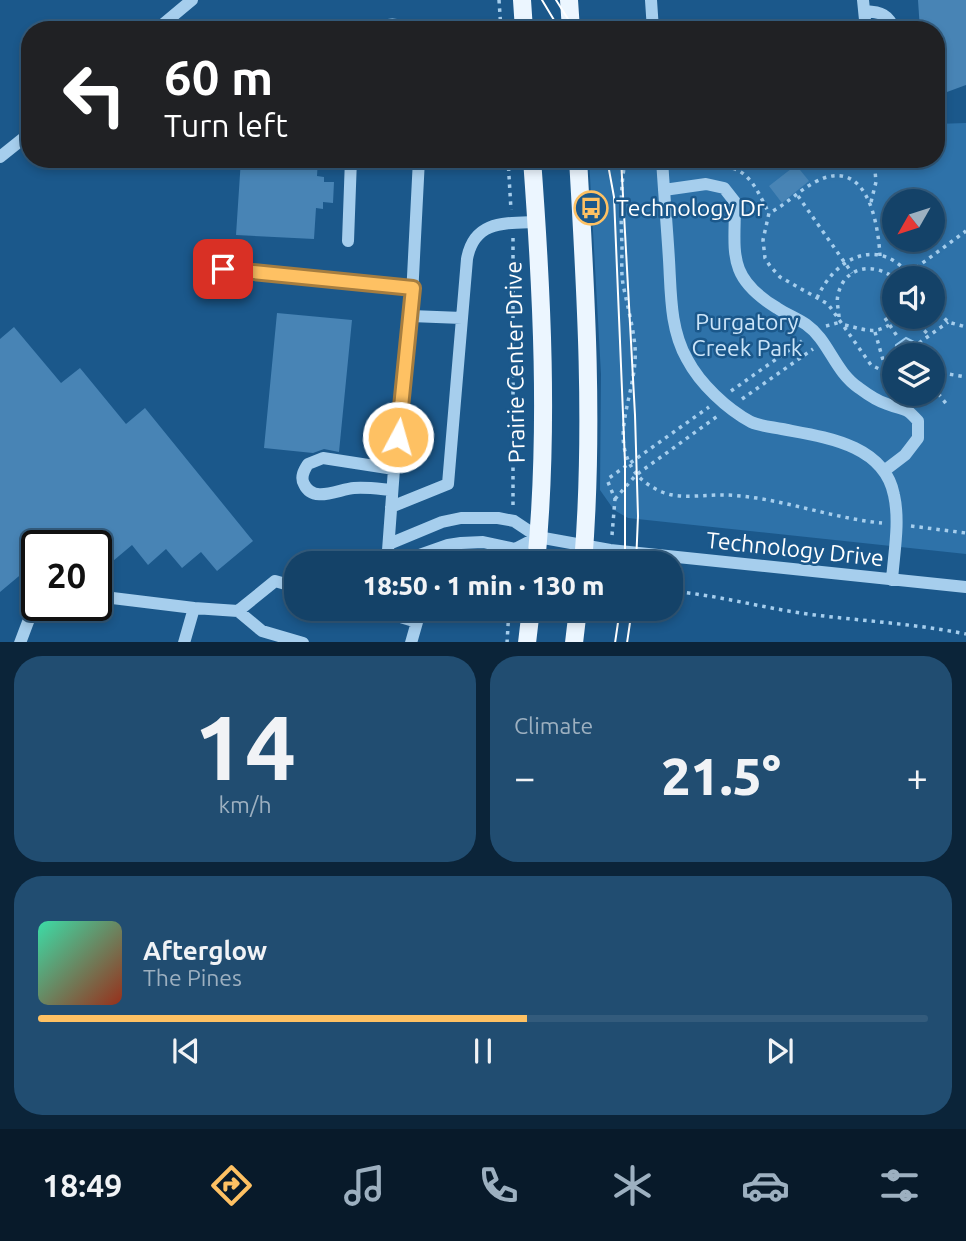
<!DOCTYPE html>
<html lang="en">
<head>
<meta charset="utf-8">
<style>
  body { margin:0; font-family:Ubuntu,sans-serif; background:#214d71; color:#f1f3f6; height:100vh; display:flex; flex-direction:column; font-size:26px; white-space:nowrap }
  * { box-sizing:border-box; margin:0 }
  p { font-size:23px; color:#9db0c0 }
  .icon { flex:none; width:38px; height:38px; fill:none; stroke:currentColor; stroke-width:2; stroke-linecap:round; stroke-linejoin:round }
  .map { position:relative; height:642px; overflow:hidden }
  .drawer { display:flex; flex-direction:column; gap:14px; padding:14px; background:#0b2439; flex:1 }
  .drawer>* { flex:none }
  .top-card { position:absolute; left:21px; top:21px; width:924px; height:147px; border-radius:28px; box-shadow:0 4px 10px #0003,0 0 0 2px #335b7c; background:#202124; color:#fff; overflow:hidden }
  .needle { width:46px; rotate:231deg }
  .fabs { position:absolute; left:882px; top:189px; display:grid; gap:14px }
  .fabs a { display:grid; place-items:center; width:63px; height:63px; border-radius:50%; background:#144268; box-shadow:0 4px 10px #0003,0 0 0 2px #335b7c; font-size:35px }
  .speed { position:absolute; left:21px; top:530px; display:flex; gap:14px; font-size:35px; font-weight:700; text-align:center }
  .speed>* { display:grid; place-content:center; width:91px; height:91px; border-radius:50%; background:#144268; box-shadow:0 4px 10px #0003,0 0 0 2px #335b7c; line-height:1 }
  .speed .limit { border:4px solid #111; border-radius:10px; background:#fff; color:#111 }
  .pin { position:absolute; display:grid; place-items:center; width:60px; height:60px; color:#fff; margin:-30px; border-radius:14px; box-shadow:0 4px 10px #0006 }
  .me { position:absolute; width:77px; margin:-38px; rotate:6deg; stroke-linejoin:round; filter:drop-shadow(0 0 5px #0008) }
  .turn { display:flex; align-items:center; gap:24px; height:147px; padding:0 28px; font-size:32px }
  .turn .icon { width:91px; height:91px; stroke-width:2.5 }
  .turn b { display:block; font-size:49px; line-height:60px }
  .big { font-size:52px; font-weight:800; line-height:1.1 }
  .drawer .tile { flex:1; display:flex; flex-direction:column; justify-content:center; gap:10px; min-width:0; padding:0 24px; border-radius:28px; background:#214d71 }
  .drawer .dial { align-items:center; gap:0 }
  .dial b { font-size:91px; line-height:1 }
  .song { display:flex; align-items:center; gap:21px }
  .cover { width:84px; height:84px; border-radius:10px; background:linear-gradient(135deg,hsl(160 70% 55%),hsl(10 70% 35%)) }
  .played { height:7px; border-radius:4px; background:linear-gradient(90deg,#fec163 55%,#335b7c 55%) }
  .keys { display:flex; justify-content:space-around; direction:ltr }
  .heat { display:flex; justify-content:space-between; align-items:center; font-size:38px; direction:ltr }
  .drawer .tiles { flex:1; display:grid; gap:14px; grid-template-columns:1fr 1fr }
  .tile:last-child { grid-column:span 2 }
  .trip { position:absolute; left:284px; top:551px; width:399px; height:70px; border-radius:28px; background:#144268; box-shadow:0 4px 10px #0003,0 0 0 2px #335b7c; font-weight:800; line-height:70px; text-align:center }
  .dock { display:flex; height:112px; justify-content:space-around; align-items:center; background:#081a2a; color:#9db0c0 }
  .dock .icon { width:49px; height:49px }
  .dock .on { color:#fec163 }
  .dock b { font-size:32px; color:#f1f3f6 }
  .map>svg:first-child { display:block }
  .green { fill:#2e72a9; fill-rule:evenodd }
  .water { fill:#457195; stroke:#99caef; stroke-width:2 }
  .building { fill:#4884b5 }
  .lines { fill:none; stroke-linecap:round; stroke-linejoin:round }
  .path { stroke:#a6ceed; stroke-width:3.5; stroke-dasharray:3.5 5; stroke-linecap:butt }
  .minor { stroke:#a6ceed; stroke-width:12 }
  .major { stroke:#ecf6ff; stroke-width:18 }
  .tram { stroke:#fff; stroke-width:2 }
  .route-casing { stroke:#a57d40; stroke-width:18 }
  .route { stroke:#fec163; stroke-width:12 }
  .labels { text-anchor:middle; stroke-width:5; stroke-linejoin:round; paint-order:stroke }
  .poi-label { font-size:23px; fill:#fff; stroke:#1b588b; text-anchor:start }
  .park-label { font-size:23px; fill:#cce5f9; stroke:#1b588b }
  .street-label { font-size:23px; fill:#fff; stroke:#1b588b }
</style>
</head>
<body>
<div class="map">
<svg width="966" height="643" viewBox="0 0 966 643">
  <rect width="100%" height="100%" fill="#1b588b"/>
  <path class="green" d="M 966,123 L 966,554 L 628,518 L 614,510 L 600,490 L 601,374 L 589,159 L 936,159 L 936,124 ZM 894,201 L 933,201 L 933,240 L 894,240 ZM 894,278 L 933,278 L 933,317 L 894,317 ZM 894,355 L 933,355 L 933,394 L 894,394 Z"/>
  <path class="water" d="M 906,338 L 916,343 L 918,355 L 895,355 L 896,345 Z"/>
  <path class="building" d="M 918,0 L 966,0 L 966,85 L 936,96 L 936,30 L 920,30 Z
    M 241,159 L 318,159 L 317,176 L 324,177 L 324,182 L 334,182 L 333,203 L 323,202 L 323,209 L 316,208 L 314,239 L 236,235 Z
    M 796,165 L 809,181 L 782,203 L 769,186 Z
    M 277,313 L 352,320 L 339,452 L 324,449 L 313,453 L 264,448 Z
    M 14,327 L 61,383 L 80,368 L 126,424 L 145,408 L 253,541 L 217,571 L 201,552 L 182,568 L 166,549 L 148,565 L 132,545 L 113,561 L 101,546 L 69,546 L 64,539 L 55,546 L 37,546 L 37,561 L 0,592 L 0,339 Z"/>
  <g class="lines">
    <path class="path" d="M 499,0 L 501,30
      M 508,159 L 511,210
      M 636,159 L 624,168 C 620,194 621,220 622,247 C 622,259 621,272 623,284 C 627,305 633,325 635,347 C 638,381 617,422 625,451 C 630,471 643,484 662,492 C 681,500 706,494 726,495 C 779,497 829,518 882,523
      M 687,159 L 691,167 C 703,168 714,166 725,167 C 750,168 759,195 769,213
      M 798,196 L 852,273
      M 871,202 L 876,182 L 874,159
      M 513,238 L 513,507
      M 880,256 C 878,220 866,155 815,182 C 798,191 786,205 769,213 L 763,240 L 765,258 L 770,266 L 780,277 L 828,304 L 871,365 L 894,376
      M 902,278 L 966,231
      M 817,298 C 836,256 880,235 912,278
      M 933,306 L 948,322 L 966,327
      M 839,317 C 839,311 836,302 838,295 C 844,266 874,262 894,278
      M 903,317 L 916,323 L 929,335
      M 885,318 L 899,339
      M 845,325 C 870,331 878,336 899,317
      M 826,326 L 841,322
      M 875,332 L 885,367
      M 919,343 L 948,322
      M 883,369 L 894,360
      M 933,375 L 948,374 L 966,377
      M 933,387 L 948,406
      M 731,391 L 802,341
      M 742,399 L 813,349
      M 615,499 L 636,475 L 719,415
      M 911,526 L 966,533
      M 612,535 L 615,499 L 608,482 L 609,478 L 709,407
      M 670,591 C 719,595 766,609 815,615 C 865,621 916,624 966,634
      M 507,643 L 509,609"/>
    <path class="minor" d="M 651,0 L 653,30
      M 863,0 L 866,30
      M 865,11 C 881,12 888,14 895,30
      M 156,30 L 192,0
      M 378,30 C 388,22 399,24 409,30
      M 0,157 L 30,133
      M 662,159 C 664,193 667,227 669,260 C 671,294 670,329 687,359 C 700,384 727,409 751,422 C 760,426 772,427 782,429 C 824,437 884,444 894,495 C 900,522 894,552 892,580
      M 664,190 L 706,184 L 724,188 L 735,202 C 735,253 726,277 777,308 C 794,319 806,320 820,338 C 833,355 840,375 859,388 C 867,394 877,401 887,404 C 904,411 904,405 918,421 L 918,438 L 905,455 L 884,471
      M 348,241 L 351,159
      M 223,269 L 413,288
      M 411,316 L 462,318
      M 392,490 C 380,489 367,487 354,488 C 339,489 313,504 304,484 C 300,477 304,470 308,464 L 323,458 L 394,469
      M 391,507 L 448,484 L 467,259 C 474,220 505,223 537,222
      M 389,544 L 442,522 L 461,518 L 498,518 L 514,521 L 538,537 L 610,550 L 966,587
      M 387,564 L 394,469 L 411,316 L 419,159
      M 394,564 L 448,545 L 461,543 L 483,542 L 515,549 L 538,537
      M 96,596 L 194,608
      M 374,609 L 417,622 L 411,643
      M 238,611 L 275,581 L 296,587
      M 20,643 L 37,598
      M 184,643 L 194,608 L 238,611 L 262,631 L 303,643"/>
    <path class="major" d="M 522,0 L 524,30
      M 569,0 L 571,30
      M 532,159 C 542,294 549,429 536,564
      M 578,159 C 586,294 594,429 583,564
      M 527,643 L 531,609
      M 574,643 L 578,609"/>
    <path class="tram" d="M 542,0 L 560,30
      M 556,0 L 575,30
      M 607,159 L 614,197 L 625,462 L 625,564
      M 621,159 L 635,415 L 638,516 L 636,564
      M 615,643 L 620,609
      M 627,643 L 632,609"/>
  </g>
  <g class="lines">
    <defs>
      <path id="route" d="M 223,269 L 413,288 L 398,437"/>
    </defs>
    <use href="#route" class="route-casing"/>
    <use href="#route" class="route"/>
  </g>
  <defs>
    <symbol id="bus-ring" viewBox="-11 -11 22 22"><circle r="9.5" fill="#1b588b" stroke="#fec163" stroke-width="1.5"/><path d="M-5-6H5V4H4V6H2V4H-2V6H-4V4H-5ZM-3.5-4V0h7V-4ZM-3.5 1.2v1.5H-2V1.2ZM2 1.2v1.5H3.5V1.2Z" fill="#fec163"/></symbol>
  </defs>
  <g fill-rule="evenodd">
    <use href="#bus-ring" x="572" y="189" width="38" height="38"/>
  </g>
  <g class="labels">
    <g class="poi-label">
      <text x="616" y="216">Technology Dr</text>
    </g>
    <g class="park-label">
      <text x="747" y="330">Purgatory<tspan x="747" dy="26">Creek Park</tspan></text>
    </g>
    <g class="street-label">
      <text transform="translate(515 362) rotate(-91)" y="8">Prairie Center Drive</text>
      <text transform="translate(795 549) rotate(6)" y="8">Technology Drive</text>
    </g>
  </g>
</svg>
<div class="fabs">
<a><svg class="needle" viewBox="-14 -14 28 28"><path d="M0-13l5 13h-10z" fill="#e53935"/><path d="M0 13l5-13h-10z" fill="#9db0c0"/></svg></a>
<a><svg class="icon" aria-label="sound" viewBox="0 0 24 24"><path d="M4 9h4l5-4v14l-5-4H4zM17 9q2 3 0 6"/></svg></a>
<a><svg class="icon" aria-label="layers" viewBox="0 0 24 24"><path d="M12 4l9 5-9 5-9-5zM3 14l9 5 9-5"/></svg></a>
</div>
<div class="speed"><div class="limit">20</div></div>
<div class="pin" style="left:223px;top:269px;background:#d93025"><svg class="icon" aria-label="arrive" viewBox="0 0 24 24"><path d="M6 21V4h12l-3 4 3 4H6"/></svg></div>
<svg class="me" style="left:398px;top:437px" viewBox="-20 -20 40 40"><circle r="17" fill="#fec163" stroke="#fff" stroke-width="3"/><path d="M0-11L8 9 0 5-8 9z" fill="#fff"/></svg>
<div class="trip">18:50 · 1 min · 130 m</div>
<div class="top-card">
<div class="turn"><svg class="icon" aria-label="left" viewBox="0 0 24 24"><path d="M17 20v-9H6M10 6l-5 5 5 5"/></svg><div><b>60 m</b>Turn left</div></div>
</div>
</div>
<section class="drawer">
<div class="tiles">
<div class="tile dial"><b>14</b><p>km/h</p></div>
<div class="tile"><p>Climate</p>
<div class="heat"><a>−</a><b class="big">21.5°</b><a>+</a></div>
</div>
<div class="tile">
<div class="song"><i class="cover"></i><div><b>Afterglow</b><p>The Pines</p></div></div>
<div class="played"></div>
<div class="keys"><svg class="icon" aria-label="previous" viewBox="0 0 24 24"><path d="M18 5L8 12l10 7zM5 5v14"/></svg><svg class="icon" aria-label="pause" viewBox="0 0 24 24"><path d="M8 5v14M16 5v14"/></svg><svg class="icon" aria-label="next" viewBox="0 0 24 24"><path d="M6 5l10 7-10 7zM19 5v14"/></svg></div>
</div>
</div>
</section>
<nav class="dock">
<b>18:49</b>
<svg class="icon on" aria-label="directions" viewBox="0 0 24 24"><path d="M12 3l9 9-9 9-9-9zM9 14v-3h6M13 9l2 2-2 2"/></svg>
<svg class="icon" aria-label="music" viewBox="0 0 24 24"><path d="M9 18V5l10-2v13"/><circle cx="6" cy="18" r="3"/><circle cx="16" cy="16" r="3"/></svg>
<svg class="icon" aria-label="phone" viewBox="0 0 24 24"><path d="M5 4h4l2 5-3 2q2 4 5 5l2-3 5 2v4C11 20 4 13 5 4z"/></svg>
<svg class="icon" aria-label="climate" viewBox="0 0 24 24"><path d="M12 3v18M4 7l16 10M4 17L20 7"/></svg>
<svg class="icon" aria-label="car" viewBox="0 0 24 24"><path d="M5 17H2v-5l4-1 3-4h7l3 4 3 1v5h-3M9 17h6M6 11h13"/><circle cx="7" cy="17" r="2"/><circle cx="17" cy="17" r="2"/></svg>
<svg class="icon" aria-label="filters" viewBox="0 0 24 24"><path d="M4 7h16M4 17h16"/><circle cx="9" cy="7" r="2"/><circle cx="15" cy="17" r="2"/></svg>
</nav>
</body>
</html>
